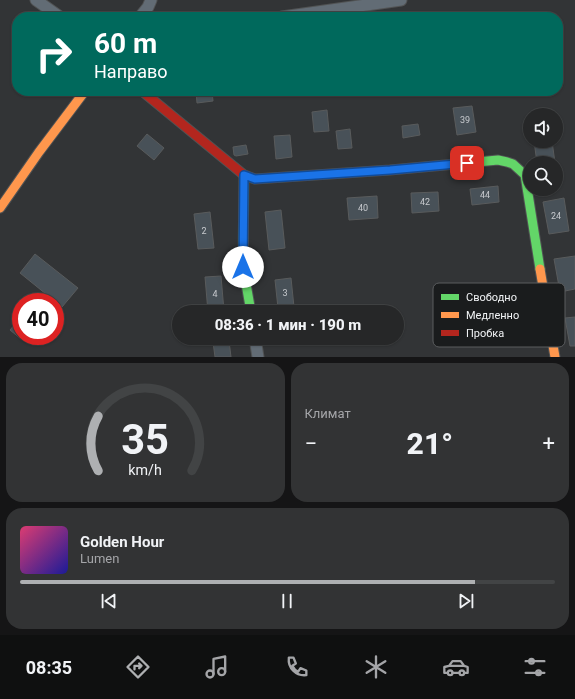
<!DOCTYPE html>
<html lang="ru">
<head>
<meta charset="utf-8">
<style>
  body { margin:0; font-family:Roboto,sans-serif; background:#323334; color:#f1f3f6; height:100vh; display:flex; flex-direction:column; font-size:15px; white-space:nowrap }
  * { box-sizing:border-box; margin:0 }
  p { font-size:13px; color:#a4a5a8 }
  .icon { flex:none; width:22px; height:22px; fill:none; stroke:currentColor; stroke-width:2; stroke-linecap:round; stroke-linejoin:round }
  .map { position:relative; height:357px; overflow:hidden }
  .panel { display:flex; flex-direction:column; gap:6px; padding:6px; background:#151516; flex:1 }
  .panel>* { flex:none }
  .guide { position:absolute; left:12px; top:12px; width:551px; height:84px; border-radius:16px; box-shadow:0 1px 3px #0004,0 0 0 1px #424445; background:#00695c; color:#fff; overflow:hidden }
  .buttons { position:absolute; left:523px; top:108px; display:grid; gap:8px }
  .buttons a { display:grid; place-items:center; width:40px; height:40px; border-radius:50%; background:#262728; box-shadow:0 1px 3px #0004,0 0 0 1px #424445; font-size:20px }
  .speed { position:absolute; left:12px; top:293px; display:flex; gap:8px; font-size:20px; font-weight:700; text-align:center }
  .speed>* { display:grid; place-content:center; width:52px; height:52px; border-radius:50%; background:#262728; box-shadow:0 1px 3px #0004,0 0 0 1px #424445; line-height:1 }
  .speed .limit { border:6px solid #d22; background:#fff; color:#111 }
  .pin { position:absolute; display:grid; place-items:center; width:34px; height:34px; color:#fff; margin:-17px; border-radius:8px; box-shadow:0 2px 6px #0006 }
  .me { position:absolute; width:44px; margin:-22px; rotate:0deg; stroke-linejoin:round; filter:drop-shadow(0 0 3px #0008) }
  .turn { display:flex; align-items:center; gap:14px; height:84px; padding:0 16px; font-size:18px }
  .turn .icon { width:52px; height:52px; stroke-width:2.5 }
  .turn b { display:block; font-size:28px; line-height:34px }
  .big { font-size:30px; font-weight:800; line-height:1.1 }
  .panel .tile { flex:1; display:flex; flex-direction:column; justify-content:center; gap:6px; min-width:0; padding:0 14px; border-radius:16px; background:#323334 }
  .panel .dial { align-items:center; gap:0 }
  .dial svg { height:104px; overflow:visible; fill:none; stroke:#424445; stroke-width:7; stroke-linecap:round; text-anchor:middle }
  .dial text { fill:#f1f3f6; stroke:none }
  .song { display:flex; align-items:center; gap:12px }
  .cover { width:48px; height:48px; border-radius:6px; background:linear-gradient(135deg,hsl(340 70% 55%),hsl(240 70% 35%)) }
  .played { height:4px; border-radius:2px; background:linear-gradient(90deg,#aeb0b2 85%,#424445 85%) }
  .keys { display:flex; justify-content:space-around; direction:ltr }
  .heat { display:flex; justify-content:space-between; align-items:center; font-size:22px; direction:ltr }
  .panel .tiles { flex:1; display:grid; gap:6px; grid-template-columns:1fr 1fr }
  .tile:last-child { grid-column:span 2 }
  .trip { position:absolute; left:172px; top:305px; width:232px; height:40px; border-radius:20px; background:#262728; box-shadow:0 1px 3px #0004,0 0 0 1px #424445; font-weight:800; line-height:40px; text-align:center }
  .menu { display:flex; height:64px; justify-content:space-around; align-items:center; background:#0f1010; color:#a4a5a8 }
  .menu .icon { width:28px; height:28px }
  .menu .current { color:#aeb0b2 }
  .menu b { font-size:18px; color:#f1f3f6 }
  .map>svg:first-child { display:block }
  .building { fill:#485158; stroke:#595b5c }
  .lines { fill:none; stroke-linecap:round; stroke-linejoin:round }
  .street-casing { stroke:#515354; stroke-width:13 }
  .fast-casing { stroke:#515354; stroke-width:11 }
  .slow-casing { stroke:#515354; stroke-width:11 }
  .jam-casing { stroke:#515354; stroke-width:11 }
  .street { stroke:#626c75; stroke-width:11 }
  .fast { stroke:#63d668; stroke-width:9 }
  .slow { stroke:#ff974d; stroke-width:9 }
  .jam { stroke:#b3261e; stroke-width:9 }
  .route-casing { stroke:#114b97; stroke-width:10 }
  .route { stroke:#1a73e8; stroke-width:7 }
  .labels { text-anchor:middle; stroke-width:4; stroke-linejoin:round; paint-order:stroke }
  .number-label { font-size:9px; fill:#c7cace }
  .key { fill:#1a1c1d; stroke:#5a5c5e; stroke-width:1 }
  .key-label { font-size:11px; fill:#f1f3f5 }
</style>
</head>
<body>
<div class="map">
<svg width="575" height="357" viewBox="0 0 575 357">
  <rect width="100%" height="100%" fill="#323436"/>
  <path class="building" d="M 196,91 L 212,91 L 213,101 L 197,103 Z
    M 472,106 L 476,132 L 457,135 L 453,108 Z
    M 327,110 L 329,131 L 314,132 L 312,112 Z
    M 418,124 L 420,135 L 403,138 L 402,126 Z
    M 350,129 L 352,148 L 338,149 L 336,131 Z
    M 147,134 L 164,148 L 154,160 L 137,146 Z
    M 290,135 L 292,157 L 276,159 L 274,136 Z
    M 534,141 L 552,141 L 555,163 L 537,163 Z
    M 246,145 L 248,154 L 236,156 L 234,155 L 233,147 Z
    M 498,186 L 499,202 L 472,205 L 470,189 Z
    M 438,192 L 439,211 L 412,213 L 411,193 Z
    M 377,196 L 378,218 L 349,220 L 347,198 Z
    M 564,198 L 569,231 L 549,234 L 543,202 Z
    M 281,210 L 285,248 L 269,250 L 265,212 Z
    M 210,212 L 214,248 L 198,249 L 194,214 Z
    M 35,254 L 78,288 L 62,307 L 20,273 Z
    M 575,256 L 575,289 L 560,292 L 554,259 Z
    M 221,276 L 224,311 L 208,312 L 205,277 Z
    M 291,278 L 294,307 L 278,308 L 275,280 Z
    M 21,317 L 21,339 L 10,330 Z
    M 575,317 L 575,346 L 570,346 L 565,318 Z
    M 229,341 L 231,357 L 215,357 L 213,342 Z"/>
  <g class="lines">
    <defs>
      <path id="street" d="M 36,0 L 60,17
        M 140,17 L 148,7 L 151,0
        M 282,17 L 401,0
        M 255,338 L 258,357"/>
      <path id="fast" d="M 456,164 L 498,160 L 507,162 L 513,164 L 525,175 L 540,269
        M 244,175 L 243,267 L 251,312"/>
      <path id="slow" d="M 0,208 L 39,152 L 85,91
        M 540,269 L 555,357"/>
      <path id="jam" d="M 142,91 L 244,175 L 255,179 L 390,170 L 456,164"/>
    </defs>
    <use href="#street" class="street-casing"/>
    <use href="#fast" class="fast-casing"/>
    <use href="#slow" class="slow-casing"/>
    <use href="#jam" class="jam-casing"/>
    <use href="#street" class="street"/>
    <use href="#fast" class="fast"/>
    <use href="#slow" class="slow"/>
    <use href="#jam" class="jam"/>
  </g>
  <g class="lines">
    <defs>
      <path id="route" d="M 243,267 L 244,175 L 255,179 L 390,170 L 467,163"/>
    </defs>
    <use href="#route" class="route-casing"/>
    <use href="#route" class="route"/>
  </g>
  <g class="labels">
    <g class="number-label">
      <text x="465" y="123">39</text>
      <text x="485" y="198">44</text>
      <text x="425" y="205">42</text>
      <text x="363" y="211">40</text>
      <text x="556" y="219">24</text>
      <text x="204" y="234">2</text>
      <text x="285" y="296">3</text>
      <text x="215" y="297">4</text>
    </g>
  </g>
  <rect x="433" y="283" width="132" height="64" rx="6" class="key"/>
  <rect x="441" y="294" width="18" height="6" fill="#63d668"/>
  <rect x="441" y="312" width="18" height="6" fill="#ff974d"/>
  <rect x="441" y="330" width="18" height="6" fill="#b3261e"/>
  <g class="key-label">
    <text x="466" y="301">Свободно</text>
    <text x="466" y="319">Медленно</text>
    <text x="466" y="337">Пробка</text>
  </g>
</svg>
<div class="buttons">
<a><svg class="icon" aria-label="sound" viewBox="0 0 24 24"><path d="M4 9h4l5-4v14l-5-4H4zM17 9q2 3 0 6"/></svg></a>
<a><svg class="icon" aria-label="search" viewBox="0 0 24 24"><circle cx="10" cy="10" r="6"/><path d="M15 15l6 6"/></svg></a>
</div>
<div class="speed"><div class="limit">40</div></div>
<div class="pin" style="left:467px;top:163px;background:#d93025"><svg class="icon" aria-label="arrive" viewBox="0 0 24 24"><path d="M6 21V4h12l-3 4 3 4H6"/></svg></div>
<svg class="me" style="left:243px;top:267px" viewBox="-20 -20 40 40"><circle r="19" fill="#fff"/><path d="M0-13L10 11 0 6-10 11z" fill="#1a73e8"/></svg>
<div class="trip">08:36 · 1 мин · 190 m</div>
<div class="guide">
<div class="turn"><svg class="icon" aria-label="right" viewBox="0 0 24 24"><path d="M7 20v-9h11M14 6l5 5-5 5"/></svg><div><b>60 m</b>Направо</div></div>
</div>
</div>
<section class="panel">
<div class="tiles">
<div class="tile dial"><svg viewBox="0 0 100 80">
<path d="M14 69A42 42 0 1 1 86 69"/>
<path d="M14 69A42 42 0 0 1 14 27" stroke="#aeb0b2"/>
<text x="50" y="56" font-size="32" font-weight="700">35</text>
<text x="50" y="72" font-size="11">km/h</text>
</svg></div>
<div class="tile"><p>Климат</p>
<div class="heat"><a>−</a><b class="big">21°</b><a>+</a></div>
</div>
<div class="tile">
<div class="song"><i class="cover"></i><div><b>Golden Hour</b><p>Lumen</p></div></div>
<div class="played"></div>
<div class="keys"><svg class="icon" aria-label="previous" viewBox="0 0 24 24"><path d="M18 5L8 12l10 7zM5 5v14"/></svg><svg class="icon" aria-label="pause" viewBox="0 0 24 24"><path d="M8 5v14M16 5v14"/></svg><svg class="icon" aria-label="next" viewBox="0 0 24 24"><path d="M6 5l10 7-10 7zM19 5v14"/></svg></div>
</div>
</div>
</section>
<nav class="menu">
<b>08:35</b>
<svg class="icon current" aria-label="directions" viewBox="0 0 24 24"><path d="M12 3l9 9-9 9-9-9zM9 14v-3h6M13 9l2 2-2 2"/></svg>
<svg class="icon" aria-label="music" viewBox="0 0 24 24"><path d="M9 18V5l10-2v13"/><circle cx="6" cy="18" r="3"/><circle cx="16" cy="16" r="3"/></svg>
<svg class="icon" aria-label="phone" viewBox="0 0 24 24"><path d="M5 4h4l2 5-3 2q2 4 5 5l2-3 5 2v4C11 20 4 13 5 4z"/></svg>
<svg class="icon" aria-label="climate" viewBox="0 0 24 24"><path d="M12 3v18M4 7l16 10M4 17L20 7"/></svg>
<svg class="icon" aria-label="car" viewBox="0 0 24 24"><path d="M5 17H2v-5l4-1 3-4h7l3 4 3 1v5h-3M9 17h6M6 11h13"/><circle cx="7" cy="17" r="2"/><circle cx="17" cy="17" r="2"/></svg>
<svg class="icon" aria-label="filters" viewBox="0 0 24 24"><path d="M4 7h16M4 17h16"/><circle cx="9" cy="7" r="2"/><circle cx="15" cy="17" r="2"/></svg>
</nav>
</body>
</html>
